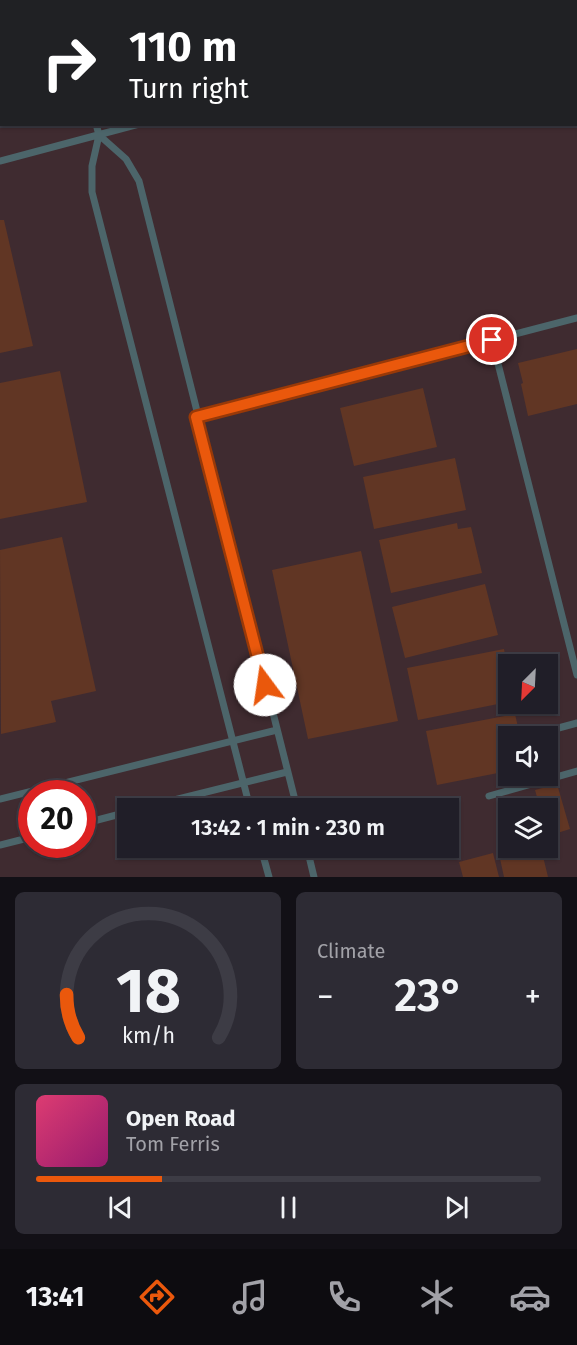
<!DOCTYPE html>
<html lang="en">
<head>
<meta charset="utf-8">
<style>
  body { margin:0; font-family:"Fira Sans",sans-serif; background:#2d2b34; color:#f1f3f6; height:100vh; display:flex; flex-direction:column; font-size:22px; white-space:nowrap }
  * { box-sizing:border-box; margin:0 }
  p { font-size:20px; color:#a2a2a8 }
  .icon { flex:none; width:33px; height:33px; fill:none; stroke:currentColor; stroke-width:2; stroke-linecap:round; stroke-linejoin:round }
  .map { position:relative; height:877px; overflow:hidden }
  .panel { display:flex; flex-direction:column; gap:15px; padding:15px; background:#121016; flex:1 }
  .panel>* { flex:none }
  .banner { position:absolute; left:0px; top:0px; width:578px; height:126px; box-shadow:0 2px 4px #0004,0 0 0 2px #3d3c45; background:#202124; color:#fff; overflow:hidden }
  .needle { width:39px; rotate:204deg }
  .controls { position:absolute; left:498px; top:654px; display:grid; gap:12px }
  .controls a { display:grid; place-items:center; width:60px; height:60px; border-radius:0px; background:#201e28; box-shadow:0 2px 4px #0004,0 0 0 2px #3d3c45; font-size:30px }
  .speed { position:absolute; left:18px; top:780px; display:flex; gap:12px; font-size:30px; font-weight:700; text-align:center }
  .speed>* { display:grid; place-content:center; width:78px; height:78px; border-radius:50%; background:#201e28; box-shadow:0 2px 4px #0004,0 0 0 2px #3d3c45; line-height:1 }
  .speed .limit { border:9px solid #d22; background:#fff; color:#111 }
  .pin { position:absolute; display:grid; place-items:center; width:51px; height:51px; color:#fff; margin:-26px; border:3px solid #fff; border-radius:50%; box-shadow:0 2px 6px #0007 }
  .me { position:absolute; width:66px; margin:-33px; rotate:346deg; stroke-linejoin:round; filter:drop-shadow(0 0 4px #0008) }
  .turn { display:flex; align-items:center; gap:21px; height:126px; padding:0 30px; font-size:27px }
  .turn .icon { width:78px; height:78px; stroke-width:2.5 }
  .turn b { display:block; font-size:42px; line-height:51px }
  .big { font-size:45px; font-weight:600; line-height:1.1 }
  .panel .widget { flex:1; display:flex; flex-direction:column; justify-content:center; gap:9px; min-width:0; padding:0 21px; border-radius:9px; background:#2d2b34 }
  .panel .dial { align-items:center; gap:0 }
  .dial svg { height:156px; overflow:visible; fill:none; stroke:#3d3c45; stroke-width:7; stroke-linecap:round; text-anchor:middle }
  .dial text { fill:#f1f3f6; stroke:none }
  .song { display:flex; align-items:center; gap:18px }
  .cover { width:72px; height:72px; border-radius:9px; background:linear-gradient(135deg,hsl(340 70% 55%),hsl(320 70% 35%)) }
  .played { height:6px; border-radius:3px; background:linear-gradient(90deg,#ea580c 25%,#3d3c45 25%) }
  .keys { display:flex; justify-content:space-around; direction:ltr }
  .heat { display:flex; justify-content:space-between; align-items:center; font-size:33px; direction:ltr }
  .panel .tiles { flex:1; display:grid; gap:15px; grid-template-columns:1fr 1fr }
  .widget:last-child { grid-column:span 2 }
  .trip { position:absolute; left:117px; top:798px; width:342px; height:60px; border-radius:0px; background:#201e28; box-shadow:0 2px 4px #0004,0 0 0 2px #3d3c45; font-weight:600; line-height:60px; text-align:center }
  .tabs { display:flex; height:96px; justify-content:space-around; align-items:center; background:#0d0c10; color:#a2a2a8 }
  .tabs .icon { width:42px; height:42px }
  .tabs .current { color:#ea580c }
  .tabs b { font-size:27px; color:#f1f3f6 }
  .map>svg:first-child { display:block }
  .industrial { fill:#3f2b30; fill-rule:evenodd }
  .building { fill:#613624 }
  .lines { fill:none; stroke-linecap:round; stroke-linejoin:round }
  .lane { stroke:#4c656a; stroke-width:7 }
  .route-casing { stroke:#983908; stroke-width:15 }
  .route { stroke:#ea580c; stroke-width:10 }
</style>
</head>
<body>
<div class="map">
<svg width="577" height="877" viewBox="0 0 577 877">
  <rect width="100%" height="100%" fill="#2a2835"/>
  <path class="industrial" d="M 0,0 L 577,0 L 577,877 L 0,877 ZM 2,2 L 576,2 L 576,124 L 2,124 ZM 508,664 L 548,664 L 548,704 L 508,704 ZM 508,736 L 548,736 L 548,776 L 508,776 ZM 32,794 L 82,794 L 82,844 L 32,844 ZM 128,808 L 448,808 L 448,848 L 128,848 ZM 508,808 L 548,808 L 548,848 L 508,848 Z"/>
  <path class="building" d="M 0,220 L 4,220 L 33,346 L 0,353 Z
    M 577,349 L 577,404 L 528,416 L 521,384 L 523,383 L 518,363 Z
    M 60,371 L 87,502 L 0,519 L 0,383 Z
    M 423,388 L 437,447 L 354,466 L 340,408 Z
    M 455,458 L 466,510 L 374,529 L 363,477 Z
    M 457,523 L 458,529 L 471,527 L 482,573 L 391,593 L 379,540 Z
    M 62,537 L 96,691 L 51,701 L 56,722 L 1,734 L 0,550 Z
    M 361,551 L 398,721 L 308,739 L 272,570 Z
    M 485,584 L 498,635 L 405,658 L 392,607 Z
    M 504,649 L 508,672 L 508,702 L 418,720 L 407,668 Z
    M 515,714 L 520,736 L 508,736 L 508,771 L 437,785 L 426,731 Z
    M 557,784 L 570,829 L 548,836 L 548,808 L 540,808 L 535,790 Z
    M 527,848 L 541,848 L 548,877 L 504,877 L 499,854 Z
    M 493,853 L 499,877 L 463,877 L 459,862 Z"/>
  <g class="lines">
    <path class="lane" d="M 544,0 L 545,2
      M 576,0 L 577,4
      M 436,2 L 442,0
      M 576,9 L 577,9
      M 0,116 L 2,116
      M 96,124 L 99,135 L 92,166 L 92,192 L 250,808
      M 99,135 L 126,159 L 139,181 L 297,808
      M 0,161 L 139,124
      M 492,340 L 577,675
      M 197,417 L 577,318
      M 540,733 L 577,723
      M 489,796 L 577,771
      M 0,799 L 277,730
      M 142,808 L 287,772
      M 82,824 L 128,812
      M 0,845 L 32,837
      M 261,848 L 269,877
      M 307,848 L 314,877"/>
  </g>
  <g class="lines">
    <defs>
      <path id="route" d="M 265,685 L 196,417 L 492,340"/>
    </defs>
    <use href="#route" class="route-casing"/>
    <use href="#route" class="route"/>
  </g>
</svg>
<div class="controls">
<a><svg class="needle" viewBox="-14 -14 28 28"><path d="M0-13l5 13h-10z" fill="#e53935"/><path d="M0 13l5-13h-10z" fill="#a2a2a8"/></svg></a>
<a><svg class="icon" aria-label="sound" viewBox="0 0 24 24"><path d="M4 9h4l5-4v14l-5-4H4zM17 9q2 3 0 6"/></svg></a>
<a><svg class="icon" aria-label="layers" viewBox="0 0 24 24"><path d="M12 4l9 5-9 5-9-5zM3 14l9 5 9-5"/></svg></a>
</div>
<div class="speed"><div class="limit">20</div></div>
<div class="pin" style="left:492px;top:340px;background:#d93025"><svg class="icon" aria-label="arrive" viewBox="0 0 24 24"><path d="M6 21V4h12l-3 4 3 4H6"/></svg></div>
<svg class="me" style="left:265px;top:685px" viewBox="-20 -20 40 40"><circle r="19" fill="#fff"/><path d="M0-13L10 11 0 6-10 11z" fill="#ea580c"/></svg>
<div class="trip">13:42 · 1 min · 230 m</div>
<div class="banner">
<div class="turn"><svg class="icon" aria-label="right" viewBox="0 0 24 24"><path d="M7 20v-9h11M14 6l5 5-5 5"/></svg><div><b>110 m</b>Turn right</div></div>
</div>
</div>
<section class="panel">
<div class="tiles">
<div class="widget dial"><svg viewBox="0 0 100 80">
<path d="M14 69A42 42 0 1 1 86 69"/>
<path d="M14 69A42 42 0 0 1 8 47" stroke="#ea580c"/>
<text x="50" y="56" font-size="32" font-weight="700">18</text>
<text x="50" y="72" font-size="11">km/h</text>
</svg></div>
<div class="widget"><p>Climate</p>
<div class="heat"><a>−</a><b class="big">23°</b><a>+</a></div>
</div>
<div class="widget">
<div class="song"><i class="cover"></i><div><b>Open Road</b><p>Tom Ferris</p></div></div>
<div class="played"></div>
<div class="keys"><svg class="icon" aria-label="previous" viewBox="0 0 24 24"><path d="M18 5L8 12l10 7zM5 5v14"/></svg><svg class="icon" aria-label="pause" viewBox="0 0 24 24"><path d="M8 5v14M16 5v14"/></svg><svg class="icon" aria-label="next" viewBox="0 0 24 24"><path d="M6 5l10 7-10 7zM19 5v14"/></svg></div>
</div>
</div>
</section>
<nav class="tabs">
<b>13:41</b>
<svg class="icon current" aria-label="directions" viewBox="0 0 24 24"><path d="M12 3l9 9-9 9-9-9zM9 14v-3h6M13 9l2 2-2 2"/></svg>
<svg class="icon" aria-label="music" viewBox="0 0 24 24"><path d="M9 18V5l10-2v13"/><circle cx="6" cy="18" r="3"/><circle cx="16" cy="16" r="3"/></svg>
<svg class="icon" aria-label="phone" viewBox="0 0 24 24"><path d="M5 4h4l2 5-3 2q2 4 5 5l2-3 5 2v4C11 20 4 13 5 4z"/></svg>
<svg class="icon" aria-label="climate" viewBox="0 0 24 24"><path d="M12 3v18M4 7l16 10M4 17L20 7"/></svg>
<svg class="icon" aria-label="car" viewBox="0 0 24 24"><path d="M5 17H2v-5l4-1 3-4h7l3 4 3 1v5h-3M9 17h6M6 11h13"/><circle cx="7" cy="17" r="2"/><circle cx="17" cy="17" r="2"/></svg>
</nav>
</body>
</html>
